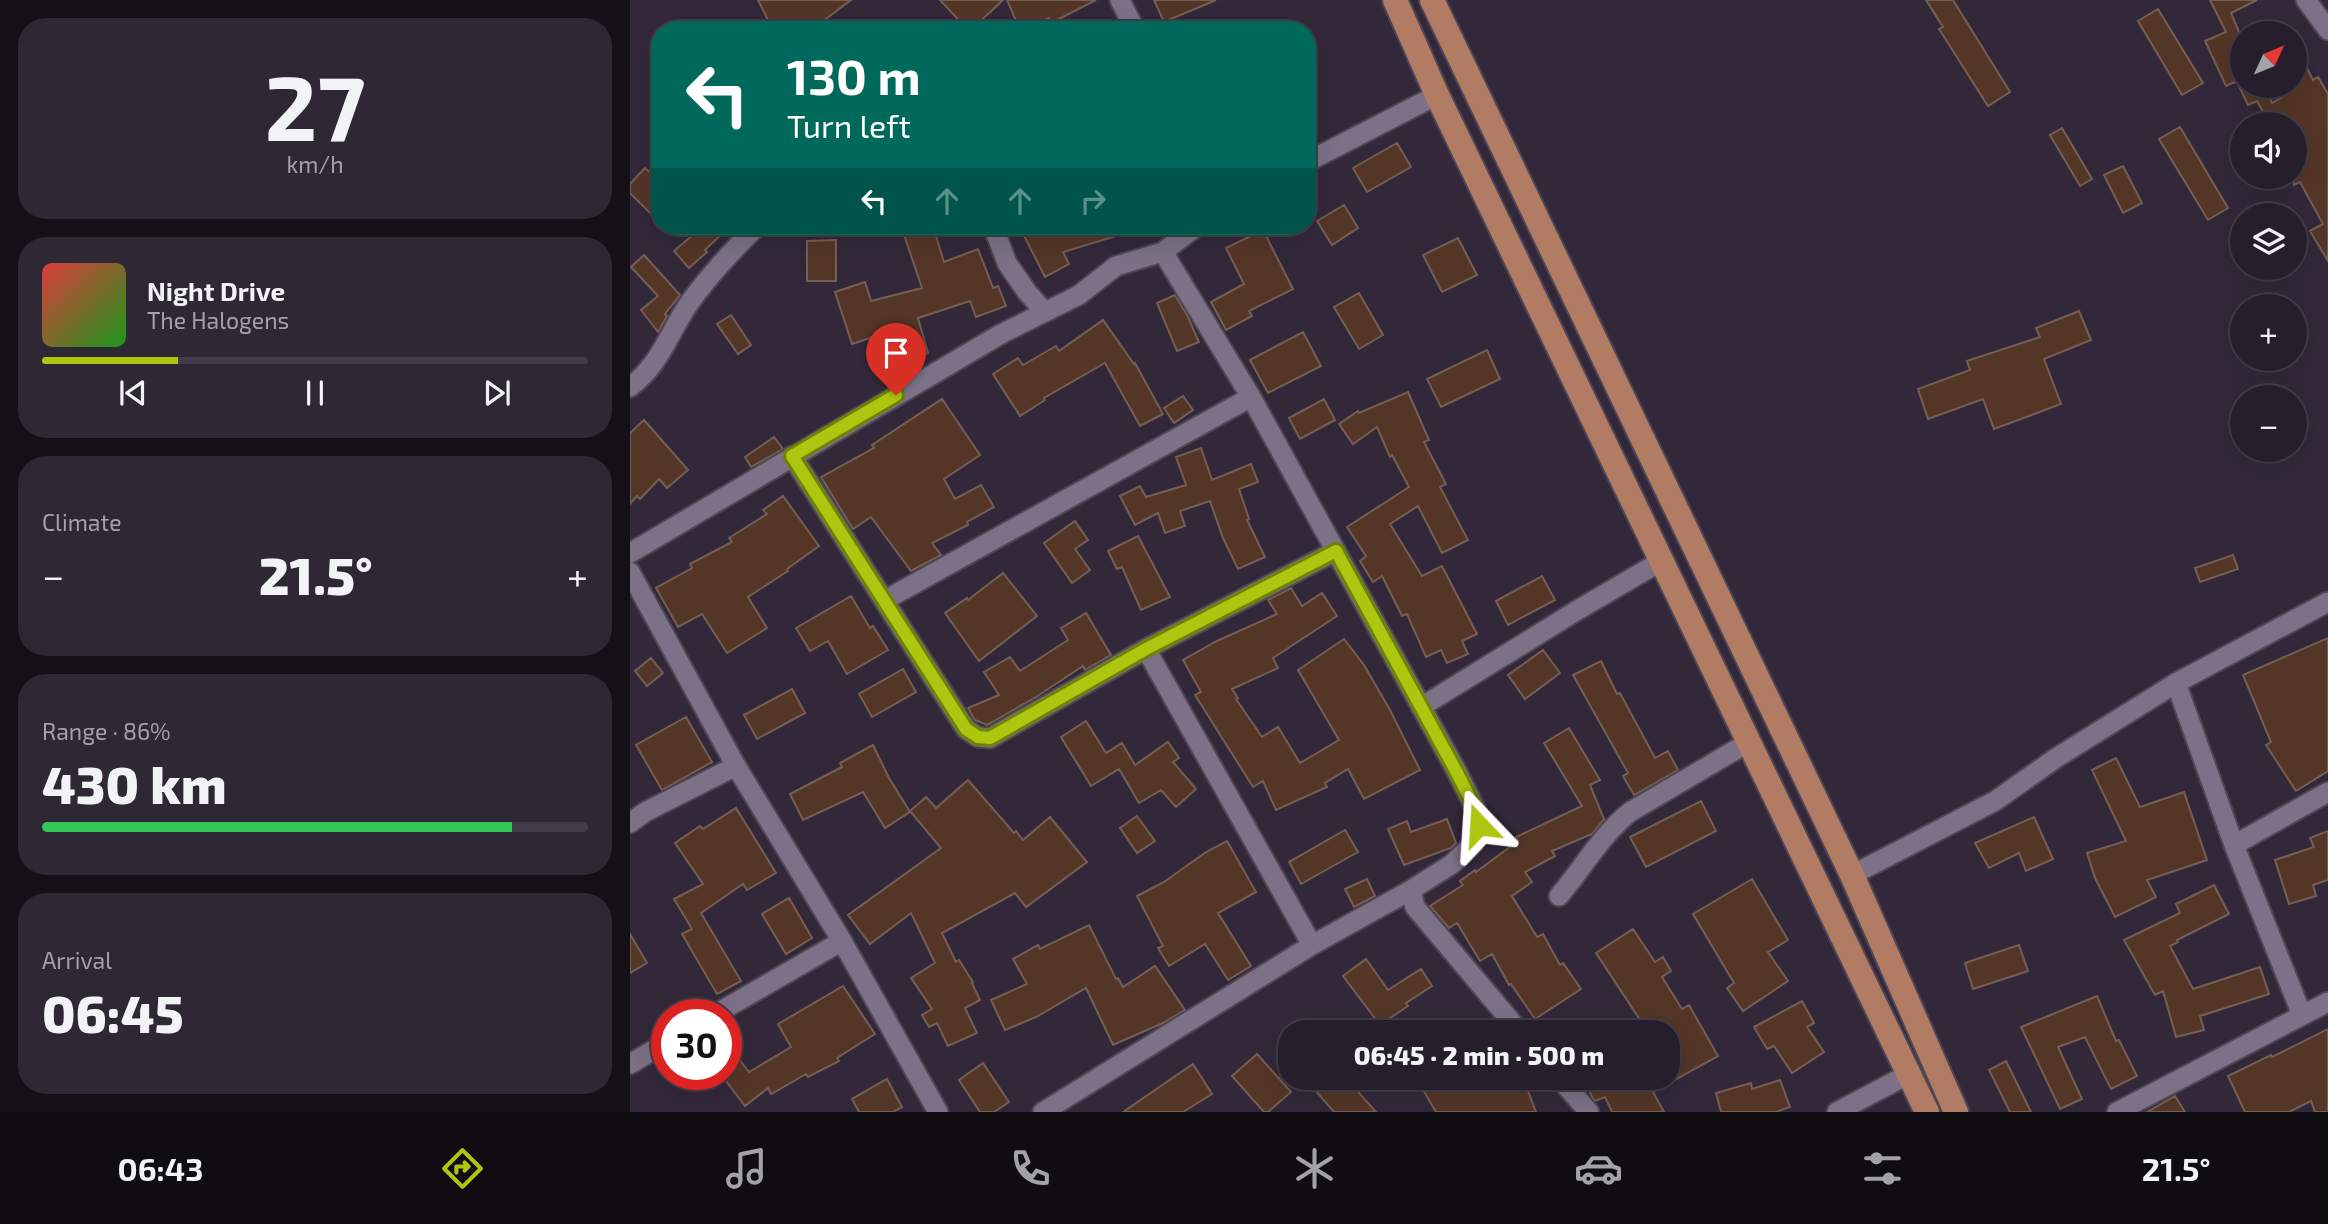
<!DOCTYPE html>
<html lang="en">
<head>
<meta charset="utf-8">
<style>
  body { margin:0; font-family:"Exo 2",sans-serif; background:#2e2734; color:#f1f3f6; height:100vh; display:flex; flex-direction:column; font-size:26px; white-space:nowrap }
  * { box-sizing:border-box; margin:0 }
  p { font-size:23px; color:#a4a2a9 }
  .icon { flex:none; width:38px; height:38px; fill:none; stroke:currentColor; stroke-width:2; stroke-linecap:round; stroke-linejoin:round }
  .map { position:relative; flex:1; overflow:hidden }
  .sheet { display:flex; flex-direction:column; gap:18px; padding:18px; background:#151018; width:630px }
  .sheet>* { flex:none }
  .banner { position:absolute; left:21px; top:21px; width:665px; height:214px; border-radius:28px; box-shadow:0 7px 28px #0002,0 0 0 2px #423c48; background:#00695c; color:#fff; overflow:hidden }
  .needle { width:46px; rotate:46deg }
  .fabs { position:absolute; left:1600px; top:21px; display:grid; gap:14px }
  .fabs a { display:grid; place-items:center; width:77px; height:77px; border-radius:50%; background:#261e2c; box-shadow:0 7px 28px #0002,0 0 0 2px #423c48; font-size:35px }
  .speed { position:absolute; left:21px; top:999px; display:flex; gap:14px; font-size:35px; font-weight:700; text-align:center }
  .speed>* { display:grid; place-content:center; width:91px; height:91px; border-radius:50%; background:#261e2c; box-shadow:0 7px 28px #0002,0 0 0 2px #423c48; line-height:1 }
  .speed .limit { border:10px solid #d22; background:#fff; color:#111 }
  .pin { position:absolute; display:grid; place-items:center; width:60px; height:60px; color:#fff; margin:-72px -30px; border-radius:50% 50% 50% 0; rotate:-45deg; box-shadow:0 0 7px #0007 }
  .pin .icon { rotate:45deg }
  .me { position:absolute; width:77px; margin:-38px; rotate:340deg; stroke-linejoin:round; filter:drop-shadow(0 0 5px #0008) }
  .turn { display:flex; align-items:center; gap:24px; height:147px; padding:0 21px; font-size:32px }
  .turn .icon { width:91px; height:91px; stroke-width:2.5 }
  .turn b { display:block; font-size:49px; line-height:60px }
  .lanes { display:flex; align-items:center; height:66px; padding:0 21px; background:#0003; justify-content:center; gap:35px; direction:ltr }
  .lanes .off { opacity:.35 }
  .big { font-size:52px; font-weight:800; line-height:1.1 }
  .sheet .tile { flex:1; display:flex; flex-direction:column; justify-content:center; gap:10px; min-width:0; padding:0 24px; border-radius:28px; background:#2e2734 }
  .sheet .dial { align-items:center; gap:0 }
  .dial b { font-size:91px; line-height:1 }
  .song { display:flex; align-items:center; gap:21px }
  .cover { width:84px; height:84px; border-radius:10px; background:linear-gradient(135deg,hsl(0 70% 55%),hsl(120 70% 35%)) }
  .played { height:7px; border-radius:4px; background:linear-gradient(90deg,#adc610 25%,#423c48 25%) }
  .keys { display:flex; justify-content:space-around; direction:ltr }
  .heat { display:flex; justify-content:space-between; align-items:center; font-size:38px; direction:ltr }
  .charge { height:10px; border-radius:5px; background:linear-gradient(90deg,#34c759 86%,#423c48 0) }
  .trip { position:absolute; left:648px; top:1020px; width:402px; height:70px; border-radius:28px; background:#261e2c; box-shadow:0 7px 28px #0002,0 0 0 2px #423c48; font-weight:800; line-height:70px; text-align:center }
  .dock { display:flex; height:112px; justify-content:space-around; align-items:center; background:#0f0c12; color:#a4a2a9 }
  .dock .icon { width:49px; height:49px }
  .dock .selected { color:#adc610 }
  .dock b { font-size:32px; color:#f1f3f6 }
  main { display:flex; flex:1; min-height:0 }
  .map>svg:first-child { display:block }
  .building { fill:#543627; stroke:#755f54; stroke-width:2 }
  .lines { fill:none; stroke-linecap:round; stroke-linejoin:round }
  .minor-casing { stroke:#4e4655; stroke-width:23 }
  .major-casing { stroke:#4e4655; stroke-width:28 }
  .minor { stroke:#7c7186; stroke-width:19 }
  .major { stroke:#b17b64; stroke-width:24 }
  .route-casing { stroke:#70810a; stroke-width:18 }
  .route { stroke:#adc610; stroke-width:12 }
</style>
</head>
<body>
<main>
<section class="sheet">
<div class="tile dial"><b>27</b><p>km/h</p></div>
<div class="tile">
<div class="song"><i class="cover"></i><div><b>Night Drive</b><p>The Halogens</p></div></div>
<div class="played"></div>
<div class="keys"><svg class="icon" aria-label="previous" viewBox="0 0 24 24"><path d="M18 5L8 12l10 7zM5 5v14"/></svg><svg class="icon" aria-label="pause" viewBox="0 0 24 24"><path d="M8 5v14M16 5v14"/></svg><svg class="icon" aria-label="next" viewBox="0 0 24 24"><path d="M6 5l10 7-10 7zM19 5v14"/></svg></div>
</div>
<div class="tile"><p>Climate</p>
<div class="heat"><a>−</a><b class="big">21.5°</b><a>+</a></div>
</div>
<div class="tile"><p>Range · 86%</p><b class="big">430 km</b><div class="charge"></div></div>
<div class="tile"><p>Arrival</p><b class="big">06:45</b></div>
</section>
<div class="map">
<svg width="1698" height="1112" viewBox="0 0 1698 1112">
  <rect width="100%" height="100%" fill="#32283a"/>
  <path class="building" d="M 128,0 L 221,0 L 181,30 L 140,30 L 135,22 L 138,20 Z
    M 310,0 L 373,0 L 341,30 L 338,30 Z
    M 377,0 L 466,0 L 421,23 L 419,18 L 393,30 L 390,30 Z
    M 524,0 L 586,0 L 534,22 Z
    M 1296,0 L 1323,0 L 1380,92 L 1358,106 L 1309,29 L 1313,27 Z
    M 1580,0 L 1627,0 L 1601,13 L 1612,39 L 1612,61 L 1608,56 L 1612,65 L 1612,79 L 1596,86 L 1575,41 L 1596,32 Z
    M 1528,9 L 1573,83 L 1552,95 L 1508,21 Z
    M 1664,42 L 1683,80 L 1688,77 L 1698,94 L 1698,261 L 1680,231 L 1693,224 L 1670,182 L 1664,185 L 1664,124 L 1640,124 L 1627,101 L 1618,105 L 1609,86 L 1635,86 L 1642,103 L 1664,90 Z
    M 1550,127 L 1598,208 L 1578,220 L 1529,139 Z
    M 1432,128 L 1462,179 L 1450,186 L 1420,135 Z
    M 767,143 L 781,167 L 737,192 L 723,168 Z
    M 1493,166 L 1512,203 L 1493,213 L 1474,175 Z
    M 15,168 L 30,183 L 30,210 L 23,216 L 0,193 L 0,184 Z
    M 714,205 L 728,228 L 702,245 L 687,221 Z
    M 73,226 L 100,226 L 75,250 L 77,252 L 59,268 L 44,251 Z
    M 271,226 L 303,226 L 314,262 L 348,249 L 363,288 L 368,286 L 376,306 L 346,317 L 340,301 L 288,318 L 298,353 L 267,361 L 259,332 L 222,344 L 205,292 L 235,282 L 241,301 L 292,288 Z
    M 389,226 L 509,226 L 509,229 L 433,252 L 439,264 L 415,277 Z
    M 633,230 L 663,289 L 619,311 L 622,316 L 596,330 L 581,302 L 614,284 L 596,248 Z
    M 828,238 L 847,275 L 812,292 L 793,255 Z
    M 206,240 L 206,281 L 177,281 L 177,241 Z
    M 14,255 L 50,295 L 35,314 L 37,316 L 28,332 L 11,310 L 28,296 L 1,267 Z
    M 729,293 L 753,335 L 729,349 L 704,307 Z
    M 545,295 L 557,315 L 569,342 L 547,351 L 527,303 Z
    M 1449,311 L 1461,340 L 1414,359 L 1431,404 L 1364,429 L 1353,399 L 1298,419 L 1288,389 L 1340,370 L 1337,361 L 1410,337 L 1406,328 Z
    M 101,315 L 121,345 L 108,354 L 87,324 Z
    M 473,320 L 504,364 L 505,363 L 533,414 L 510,426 L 475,363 L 414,398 L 415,400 L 390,416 L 363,374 L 388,358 L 393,365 L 426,346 L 429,351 Z
    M 673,332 L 691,366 L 638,393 L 620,360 Z
    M 857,350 L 870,379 L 811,407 L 797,379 Z
    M 778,392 L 799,440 L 794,442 L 816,484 L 810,487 L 838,540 L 812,553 L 788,506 L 760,524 L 792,576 L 812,566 L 847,634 L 832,641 L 838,654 L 817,663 L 811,650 L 796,657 L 777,614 L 772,616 L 752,576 L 743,582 L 730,561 L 736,556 L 717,527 L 779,487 L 762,455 L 760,457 L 747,427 L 723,444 L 709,424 L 728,411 L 729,413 Z
    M 553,396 L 563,410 L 544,423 L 534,408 Z
    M 312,399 L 350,455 L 314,479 L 325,499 L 351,485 L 364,507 L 337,522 L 338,525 L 302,543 L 311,555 L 281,571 L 241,517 L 223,529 L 191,477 L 244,448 L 242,445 Z
    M 694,399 L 705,420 L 670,439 L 659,418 Z
    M 14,420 L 58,470 L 37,488 L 29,479 L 10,499 L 7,496 L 0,504 L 0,433 Z
    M 144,437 L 153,449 L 121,467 L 115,457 Z
    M 571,448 L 582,480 L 621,464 L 628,482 L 609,489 L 619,519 L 617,520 L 635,557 L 608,569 L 593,538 L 580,501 L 550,511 L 555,526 L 535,533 L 528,513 L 505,525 L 490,496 L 510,486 L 516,497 L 556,485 L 546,457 Z
    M 153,496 L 189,546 L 157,569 L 158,571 L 118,597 L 137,628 L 97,653 L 72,614 L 48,627 L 26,588 L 62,568 L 60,564 L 102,542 L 99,538 L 137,514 L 133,510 Z
    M 445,521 L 458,540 L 445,549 L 460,570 L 442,583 L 414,543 Z
    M 508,536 L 540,597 L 511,610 L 492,567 L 487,569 L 478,551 Z
    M 1603,555 L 1608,569 L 1570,582 L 1565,568 Z
    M 373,573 L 407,616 L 349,661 L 315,613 L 337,598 L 338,600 Z
    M 912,576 L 925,600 L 878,625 L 866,601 Z
    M 661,588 L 672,606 L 692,593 L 707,616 L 643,658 L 648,668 L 602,689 L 608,698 L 606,699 L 632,737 L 648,727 L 670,763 L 709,740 L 668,670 L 714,639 L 734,665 L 759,708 L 790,770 L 734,799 L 718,769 L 695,783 L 697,787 L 646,810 L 633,781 L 623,787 L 565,695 L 571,692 L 553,660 L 587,641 L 647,614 L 638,600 Z
    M 221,596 L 240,628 L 243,626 L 258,650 L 217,674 L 198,641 L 180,651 L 166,628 Z
    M 456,613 L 481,655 L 455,670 L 453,666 L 406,697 L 357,725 L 345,720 L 338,708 L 369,695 L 354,672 L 380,657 L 390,671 L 438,640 L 431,628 Z
    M 1698,638 L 1698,771 L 1666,791 L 1636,745 L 1641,742 L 1613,675 Z
    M 913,650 L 930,673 L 895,699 L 878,675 Z
    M 21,658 L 33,673 L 17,686 L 5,671 Z
    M 971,661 L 987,694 L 990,693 L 1025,758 L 1038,751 L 1048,770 L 1004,795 L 993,776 L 998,773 L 943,675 Z
    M 273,669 L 286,692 L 242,717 L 229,694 Z
    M 162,689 L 175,713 L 127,739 L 114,715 Z
    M 56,717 L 82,762 L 32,790 L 6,745 Z
    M 456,721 L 476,753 L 492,743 L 505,765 L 538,742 L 549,758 L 543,762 L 566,789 L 546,807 L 531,790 L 509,803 L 489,769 L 461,786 L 431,737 Z
    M 939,728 L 970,780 L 960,785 L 974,819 L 962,834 L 922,851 L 925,856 L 895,872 L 902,882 L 882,896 L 907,937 L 913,934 L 930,965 L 933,963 L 951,989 L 905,1019 L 881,984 L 879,985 L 862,954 L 850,961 L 827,923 L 819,928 L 800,906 L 833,885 L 830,881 L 845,870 L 846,872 L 888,841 L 886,837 L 952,806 L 914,743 Z
    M 243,745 L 259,778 L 280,812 L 255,828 L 233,792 L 173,820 L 160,794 L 212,767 L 210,763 Z
    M 1486,758 L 1510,807 L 1554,792 L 1577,860 L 1517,880 L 1526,897 L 1485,917 L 1465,878 L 1457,853 L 1496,841 L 1462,770 Z
    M 338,780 L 384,833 L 386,831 L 393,840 L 420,817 L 457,862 L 396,907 L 385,893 L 312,933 L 326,962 L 329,960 L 343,982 L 342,983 L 350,1000 L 335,1008 L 347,1033 L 318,1046 L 307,1023 L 299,1027 L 292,1015 L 302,1009 L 281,978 L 305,963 L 281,913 L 240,944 L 218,915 L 311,848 L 280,811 L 296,797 L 306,808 Z
    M 1071,801 L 1086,831 L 1016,867 L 1000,837 Z
    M 106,808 L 146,873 L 117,890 L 113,884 L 71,913 L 111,981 L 87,994 L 52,934 L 62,929 L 44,899 L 73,884 L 45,843 L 70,826 L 73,829 Z
    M 507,816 L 525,841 L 507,853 L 490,828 Z
    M 1404,817 L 1423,859 L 1396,871 L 1389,853 L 1359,868 L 1345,843 Z
    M 817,819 L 826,843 L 821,848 L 774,865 L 758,829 L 777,821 L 781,832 Z
    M 715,830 L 728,852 L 671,884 L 659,862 Z
    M 1698,831 L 1698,880 L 1683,885 L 1686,896 L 1659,904 L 1645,860 L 1684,847 L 1680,838 Z
    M 597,841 L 626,892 L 588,913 L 621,966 L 598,980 L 575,944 L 539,966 L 528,948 L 533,946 L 507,896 L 534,882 L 576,852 Z
    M 737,879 L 745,896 L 724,907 L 715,889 Z
    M 1122,879 L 1158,940 L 1138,952 L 1158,981 L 1113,1011 L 1097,988 L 1104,983 L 1063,914 Z
    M 1584,885 L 1599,914 L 1547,940 L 1548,942 L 1540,946 L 1563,989 L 1630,967 L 1639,994 L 1570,1016 L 1574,1030 L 1546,1037 L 1533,991 L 1525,995 L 1494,940 L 1550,913 L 1546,904 Z
    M 159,898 L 182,938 L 156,954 L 132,914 Z
    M 459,925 L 486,979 L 488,978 L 493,987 L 525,966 L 555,1010 L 533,1023 L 483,1045 L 456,988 L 406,1017 L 375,1030 L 361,1000 L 397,984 L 383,959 L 408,945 L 410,949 Z
    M 1003,929 L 1025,962 L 1033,957 L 1041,971 L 1032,977 L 1052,1009 L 1059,1005 L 1088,1056 L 1023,1092 L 1034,1112 L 982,1112 L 975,1097 L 965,1101 L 962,1097 L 954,1078 L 1038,1078 L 1038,1032 L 1018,1032 L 966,953 Z
    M 0,934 L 17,963 L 0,973 Z
    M 1389,945 L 1398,971 L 1343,989 L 1335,963 Z
    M 736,959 L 758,990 L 791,969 L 802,986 L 776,1003 L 778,1006 L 750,1025 L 713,976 Z
    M 213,986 L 245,1034 L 207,1058 L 209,1061 L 178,1077 L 176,1074 L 141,1094 L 138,1088 L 115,1106 L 96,1081 L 96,1061 L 105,1054 L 119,1072 L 161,1047 L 148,1024 Z
    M 1467,996 L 1486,1041 L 1489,1040 L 1507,1076 L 1481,1089 L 1455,1037 L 1428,1047 L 1452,1099 L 1430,1109 L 1391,1027 Z
    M 1172,1001 L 1184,1023 L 1177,1027 L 1194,1052 L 1162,1073 L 1144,1046 L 1137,1049 L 1124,1027 Z
    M 1698,1029 L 1698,1112 L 1685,1112 L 1681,1101 L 1659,1112 L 1615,1112 L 1598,1076 L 1641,1055 L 1642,1057 Z
    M 627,1054 L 661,1092 L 638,1112 L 634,1112 L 602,1076 Z
    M 1376,1061 L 1401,1112 L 1380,1112 L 1359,1070 Z
    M 353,1063 L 379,1102 L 364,1112 L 350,1112 L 329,1080 Z
    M 563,1064 L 582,1094 L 553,1112 L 493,1112 Z
    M 700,1078 L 716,1078 L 746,1112 L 704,1112 L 685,1090 Z
    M 786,1078 L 893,1078 L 906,1112 L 806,1112 Z
    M 257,1079 L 272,1107 L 263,1112 L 229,1112 L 222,1099 Z
    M 1150,1080 L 1160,1107 L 1146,1112 L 1091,1112 L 1086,1093 L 1121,1083 L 1122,1089 Z
    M 1545,1096 L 1555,1112 L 1517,1112 Z"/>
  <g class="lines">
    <defs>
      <path id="minor" d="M 490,0 L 505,30
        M 1676,0 L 1698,30
        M 677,162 L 807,95
        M 363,226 L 377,263 L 397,292 L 415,312
        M 0,387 C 29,365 37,338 56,308 C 76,278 102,251 127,226
        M 162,456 L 336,729 L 348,737 L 360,738 L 516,649 L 706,551
        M 0,553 L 371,334 L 449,295 L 486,266 L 533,252 L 567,226
        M 0,572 L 106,766 L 212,941 L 308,1112
        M 255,600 L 621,397
        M 516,649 L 682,945
        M 1546,683 L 1604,845 L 1672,1015
        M 791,707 L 946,611 L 1033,560
        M 0,823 L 15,812 L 106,766
        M 1604,845 L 1698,792
        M 1222,875 L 1365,801 L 1426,758 L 1546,683 L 1698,602
        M 781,890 L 785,907 L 890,1032
        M 929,896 C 953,868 971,835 1000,812 L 1119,742
        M 84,1015 L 212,941
        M 0,1064 L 37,1042
        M 929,1078 L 959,1112
        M 413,1112 L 682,945 L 781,890 L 822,864 L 843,844 L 849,825 L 846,810 L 826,770 L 621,397 L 533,252
        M 1207,1112 L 1279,1074
        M 1487,1112 L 1698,1002"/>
      <path id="major" d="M 765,0 L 807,95 L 1297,1112
        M 802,0 L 1222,875 L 1326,1112"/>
    </defs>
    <use href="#minor" class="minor-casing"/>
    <use href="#major" class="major-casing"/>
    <use href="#minor" class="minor"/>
    <use href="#major" class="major"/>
  </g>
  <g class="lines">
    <defs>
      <path id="route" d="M 266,395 L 162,456 L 336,729 L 348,737 L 360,738 L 516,649 L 706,551 L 826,771 L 846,810 L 849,825"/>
    </defs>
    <use href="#route" class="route-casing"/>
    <use href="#route" class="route"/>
  </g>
</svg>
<div class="fabs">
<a><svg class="needle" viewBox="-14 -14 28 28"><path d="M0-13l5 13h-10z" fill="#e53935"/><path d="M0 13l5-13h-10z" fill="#a4a2a9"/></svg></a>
<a><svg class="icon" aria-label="sound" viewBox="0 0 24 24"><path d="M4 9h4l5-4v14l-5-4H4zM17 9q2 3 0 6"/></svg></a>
<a><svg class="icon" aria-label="layers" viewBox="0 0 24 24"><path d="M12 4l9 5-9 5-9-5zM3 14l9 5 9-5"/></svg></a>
<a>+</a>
<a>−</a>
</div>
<div class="speed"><div class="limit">30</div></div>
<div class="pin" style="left:266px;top:395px;background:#d93025"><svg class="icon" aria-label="arrive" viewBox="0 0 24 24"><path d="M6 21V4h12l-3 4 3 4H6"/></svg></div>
<svg class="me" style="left:849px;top:825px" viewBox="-20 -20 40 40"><path d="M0-17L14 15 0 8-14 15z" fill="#adc610" stroke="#fff" stroke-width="4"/></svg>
<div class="trip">06:45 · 2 min · 500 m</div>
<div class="banner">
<div class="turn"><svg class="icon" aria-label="left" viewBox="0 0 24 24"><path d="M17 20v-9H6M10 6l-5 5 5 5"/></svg><div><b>130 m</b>Turn left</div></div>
<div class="lanes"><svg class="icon" aria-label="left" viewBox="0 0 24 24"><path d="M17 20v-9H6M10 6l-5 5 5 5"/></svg><svg class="icon off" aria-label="ahead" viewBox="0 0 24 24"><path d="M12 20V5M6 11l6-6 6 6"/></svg><svg class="icon off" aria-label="ahead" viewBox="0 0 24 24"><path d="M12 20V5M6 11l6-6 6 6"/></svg><svg class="icon off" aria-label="right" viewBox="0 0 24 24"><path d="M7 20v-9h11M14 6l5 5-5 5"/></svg></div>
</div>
</div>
</main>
<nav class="dock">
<b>06:43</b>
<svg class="icon selected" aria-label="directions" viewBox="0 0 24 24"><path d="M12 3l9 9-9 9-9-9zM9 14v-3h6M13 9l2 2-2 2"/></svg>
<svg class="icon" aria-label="music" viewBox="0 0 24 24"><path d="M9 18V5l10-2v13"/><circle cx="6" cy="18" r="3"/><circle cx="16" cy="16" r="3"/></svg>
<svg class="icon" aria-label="phone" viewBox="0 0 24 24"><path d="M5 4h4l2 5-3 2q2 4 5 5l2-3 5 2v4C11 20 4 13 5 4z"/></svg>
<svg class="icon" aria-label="climate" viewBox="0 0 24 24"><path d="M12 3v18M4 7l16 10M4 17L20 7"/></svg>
<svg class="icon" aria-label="car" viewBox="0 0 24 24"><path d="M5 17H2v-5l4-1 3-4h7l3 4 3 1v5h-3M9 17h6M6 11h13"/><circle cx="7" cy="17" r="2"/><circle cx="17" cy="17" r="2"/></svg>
<svg class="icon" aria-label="filters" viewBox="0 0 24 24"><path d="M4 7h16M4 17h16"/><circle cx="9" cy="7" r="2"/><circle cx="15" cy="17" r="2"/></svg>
<b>21.5°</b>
</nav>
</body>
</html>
